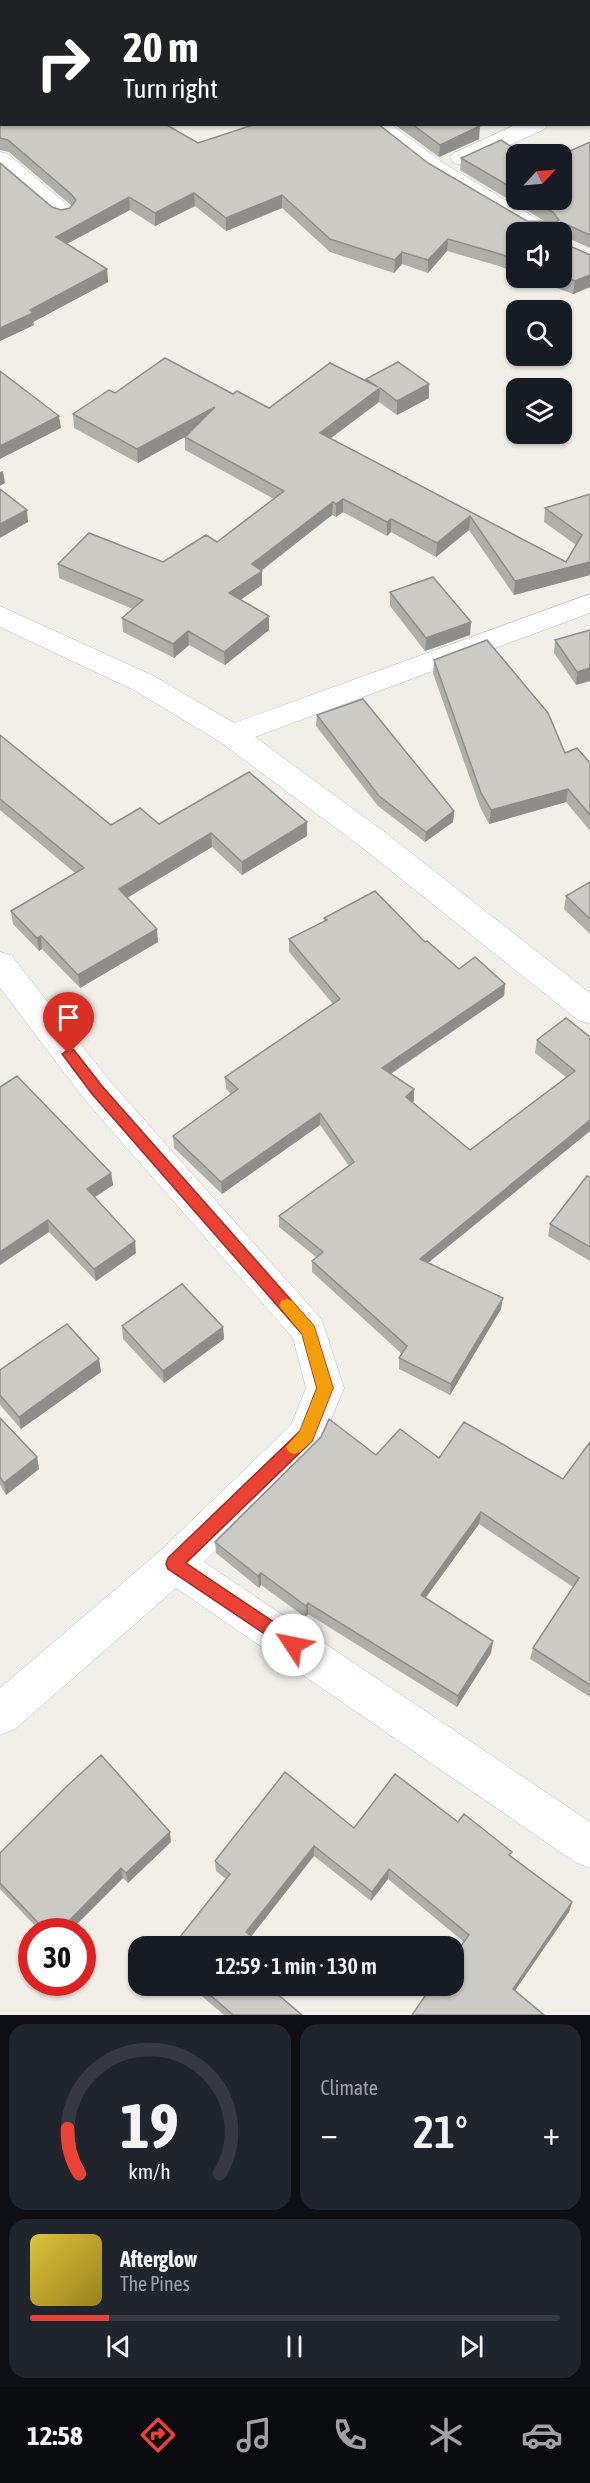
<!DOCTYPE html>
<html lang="en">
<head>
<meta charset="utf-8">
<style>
  body { margin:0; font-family:"Asap Condensed",sans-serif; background:#20242c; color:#f1f3f6; height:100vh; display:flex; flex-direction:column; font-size:22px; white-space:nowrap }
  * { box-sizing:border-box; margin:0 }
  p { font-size:20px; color:#9ea1a6 }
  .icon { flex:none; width:33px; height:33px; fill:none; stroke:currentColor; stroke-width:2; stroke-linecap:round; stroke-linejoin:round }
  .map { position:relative; height:2015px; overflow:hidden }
  .sheet { display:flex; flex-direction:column; gap:9px; padding:9px; background:#0d0f14; flex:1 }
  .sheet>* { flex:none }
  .top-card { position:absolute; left:0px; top:0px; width:591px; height:126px; box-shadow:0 2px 4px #0004; background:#202124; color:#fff; overflow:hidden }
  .needle { width:39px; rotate:64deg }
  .buttons { position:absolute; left:506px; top:144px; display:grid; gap:12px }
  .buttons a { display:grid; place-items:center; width:66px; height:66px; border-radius:12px; background:#171b24; box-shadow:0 2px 4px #0004; font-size:30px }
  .speed { position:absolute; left:18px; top:1918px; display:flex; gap:12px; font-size:30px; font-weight:700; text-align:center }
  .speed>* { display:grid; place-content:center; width:78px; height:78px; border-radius:50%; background:#171b24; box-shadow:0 2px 4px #0004; line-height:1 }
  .speed .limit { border:9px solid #d22; background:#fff; color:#111 }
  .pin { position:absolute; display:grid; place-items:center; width:51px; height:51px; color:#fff; margin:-62px -26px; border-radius:50% 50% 50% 0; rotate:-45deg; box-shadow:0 0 6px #0007 }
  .pin .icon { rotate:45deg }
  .me { position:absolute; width:66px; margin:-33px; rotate:304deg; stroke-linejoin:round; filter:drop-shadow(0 0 4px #0008) }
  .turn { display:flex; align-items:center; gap:21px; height:126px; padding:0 24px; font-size:27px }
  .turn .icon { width:78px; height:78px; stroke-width:2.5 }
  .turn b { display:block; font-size:42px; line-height:51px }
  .big { font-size:45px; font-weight:600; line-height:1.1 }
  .sheet .card { flex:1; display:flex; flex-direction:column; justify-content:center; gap:9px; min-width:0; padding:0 21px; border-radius:18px; background:#20242c }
  .sheet .dial { align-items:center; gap:0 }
  .dial svg { height:156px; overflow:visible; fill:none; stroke:#363941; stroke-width:7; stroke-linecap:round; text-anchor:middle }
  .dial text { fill:#f1f3f6; stroke:none }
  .song { display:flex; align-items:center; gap:18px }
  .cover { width:72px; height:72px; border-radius:9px; background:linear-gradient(135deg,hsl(50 70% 55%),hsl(50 70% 35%)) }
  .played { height:6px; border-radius:3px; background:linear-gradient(90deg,#ea4335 15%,#363941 15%) }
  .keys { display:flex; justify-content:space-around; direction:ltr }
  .heat { display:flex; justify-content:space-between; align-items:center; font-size:33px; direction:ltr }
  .sheet .tiles { flex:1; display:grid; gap:9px; grid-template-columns:1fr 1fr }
  .card:last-child { grid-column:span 2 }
  .trip { position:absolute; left:128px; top:1936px; width:336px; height:60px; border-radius:18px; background:#171b24; box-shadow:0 2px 4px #0004; font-weight:600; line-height:60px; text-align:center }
  .dock { display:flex; height:96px; justify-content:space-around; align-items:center; background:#090b0e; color:#9ea1a6 }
  .dock .icon { width:42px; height:42px }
  .dock .on { color:#ea4335 }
  .dock b { font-size:27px; color:#f1f3f6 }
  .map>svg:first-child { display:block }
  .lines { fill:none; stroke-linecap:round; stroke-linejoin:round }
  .minor-casing { stroke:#b5b8bc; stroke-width:1 }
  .minor { fill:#fff; fill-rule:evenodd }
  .wall { fill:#afaea9 }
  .shaded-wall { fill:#8f8d8a }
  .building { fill:#cccac5; stroke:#8f8d8a; stroke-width:1.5 }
  .route { fill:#ea4335; stroke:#982c22; stroke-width:1.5 }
  .slow { fill:#f59e0b }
</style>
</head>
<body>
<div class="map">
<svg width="590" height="2015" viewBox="0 0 590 2015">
  <rect width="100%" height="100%" fill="#f1efe8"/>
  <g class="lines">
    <defs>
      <path id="minor" d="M 200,0 L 225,0 L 199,2 Z
        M 364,124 L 390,124 L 445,164 L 551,227 L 555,232 L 527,232 L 429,174 Z
        M 517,124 L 548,124 L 545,129 L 470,163 L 462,165 L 454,163 L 450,158 L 454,153 Z
        M 0,152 L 8,154 L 71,208 L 75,213 L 71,218 L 63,220 L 55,218 L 0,171 Z
        M 590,594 L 590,613 L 255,737 L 382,830 L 590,993 L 590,1024 L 578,1020 L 360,846 L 220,742 L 134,690 L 0,627 L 0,606 L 154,676 L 234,723 Z
        M 0,952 L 11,955 L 109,1080 L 322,1320 L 344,1388 L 319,1448 L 204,1562 L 590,1822 L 590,1868 L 575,1862 L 176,1588 L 15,1729 L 0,1735 L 0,1688 L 160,1551 L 291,1425 L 306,1388 L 293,1338 L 85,1100 L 0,988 Z"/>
    </defs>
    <use href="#minor" class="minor-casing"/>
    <use href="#minor" class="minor"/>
  </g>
  <path class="wall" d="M 0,0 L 2,124 L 198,143 L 428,163 L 527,221 L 546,222 L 460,170 L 461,158 L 516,154 L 516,200 L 561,200 L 590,142 L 590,248 L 561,235 L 561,242 L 590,255 L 590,287 L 573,294 L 529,278 L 561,278 L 561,232 L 516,232 L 516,273 L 499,266 L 447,251 L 428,273 L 402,264 L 394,273 L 330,252 L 282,208 L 226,231 L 195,206 L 155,226 L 130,210 L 67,244 L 107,269 L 108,282 L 33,322 L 34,325 L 0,341 L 52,207 L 61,210 L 70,208 L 72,206 L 9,152 L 0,150 Z
    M 283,0 L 590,0 L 590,80 L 590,2 L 285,2 Z
    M 394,124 L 481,124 L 479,125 L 479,139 L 439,157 Z
    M 366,379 L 429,398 L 397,415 L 379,402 L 331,438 L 566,562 L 576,545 L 544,522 L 545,508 L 590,494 L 590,575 L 514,595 L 469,530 L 436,557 L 391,532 L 387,536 L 343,512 L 336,517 L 332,515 L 261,570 L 262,585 L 240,600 L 269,616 L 269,630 L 225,665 L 189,645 L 174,658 L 123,632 L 122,618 L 133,609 L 59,578 L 58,564 L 163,562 L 217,542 L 274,499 L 185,450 L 185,437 L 138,463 L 74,428 L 73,414 L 115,393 L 233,394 L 269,408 L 366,381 Z
    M 390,592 L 470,635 L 425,651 L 390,606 Z
    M 590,630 L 576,685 L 554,653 L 555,640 Z
    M 434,660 L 565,753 L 590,763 L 590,831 L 566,802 L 489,824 L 480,807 L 433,673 Z
    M 317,715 L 454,811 L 453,822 L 425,842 L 378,806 L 316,726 Z
    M 0,735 L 111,825 L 307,822 L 307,836 L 242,875 L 212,847 L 127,898 L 158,942 L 80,988 L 42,949 L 39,951 L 13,924 L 11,911 L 75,873 L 0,810 Z
    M 590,882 L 590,934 L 564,909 L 566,896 Z
    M 324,918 L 425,942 L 459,969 L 505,984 L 504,996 L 391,1074 L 414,1089 L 414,1101 L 412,1102 L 470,1150 L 566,1077 L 535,1053 L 537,1040 L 590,1037 L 590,1131 L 428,1263 L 501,1309 L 450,1395 L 399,1369 L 399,1358 L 402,1354 L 312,1272 L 312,1261 L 316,1257 L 279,1227 L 279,1216 L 349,1166 L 320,1125 L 222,1194 L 174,1148 L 173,1136 L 231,1094 L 226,1089 L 225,1077 L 333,1004 L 289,952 L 289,939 L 324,922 Z
    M 0,1087 L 111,1173 L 113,1185 L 95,1197 L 136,1253 L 96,1281 L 49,1232 Z
    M 590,1177 L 590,1261 L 548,1236 L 550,1224 Z
    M 122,1326 L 223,1327 L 224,1339 L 164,1383 L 123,1339 Z
    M 99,1359 L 101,1372 L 21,1429 L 0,1405 L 0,1370 Z
    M 0,1418 L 37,1457 L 39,1469 L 6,1495 L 0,1485 Z
    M 590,1442 L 590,1697 L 530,1659 L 533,1648 L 573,1587 L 479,1524 L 425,1598 L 493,1641 L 491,1653 L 457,1707 L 308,1614 L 305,1617 L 261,1585 L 259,1588 L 216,1553 L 215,1542 L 376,1455 L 439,1458 L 563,1479 Z
    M 458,1822 L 511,1856 L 572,1902 L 569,1912 L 412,2015 L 464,1942 L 388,1879 L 371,1901 L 314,1856 L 172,1947 L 226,1879 L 216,1871 L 215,1861 L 354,1828 Z
    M 171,1842 L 128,1883 L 123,1878 L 69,1932 L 41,1932 L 0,1889 L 0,1853 Z
    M 190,1986 L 274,1986 L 272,1989 L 302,2015 L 224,2015 Z"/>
  <path class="shaded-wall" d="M 345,0 L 355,0 L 355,2 L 342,2 Z
    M 480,126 L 479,139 L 439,157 L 440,145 Z
    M 194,193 L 195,206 L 155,226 L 155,213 Z
    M 282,195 L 282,208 L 226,231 L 226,218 Z
    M 129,197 L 130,210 L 57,249 L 56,237 Z
    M 448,239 L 447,251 L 428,273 L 428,260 Z
    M 402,252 L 402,264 L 394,273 L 395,260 Z
    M 107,269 L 108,282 L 33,322 L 34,325 L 0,341 L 0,328 L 30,310 Z
    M 590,275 L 590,287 L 573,294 L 575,281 Z
    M 429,384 L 429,398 L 397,415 L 397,401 Z
    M 380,388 L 379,402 L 320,446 L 320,433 Z
    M 215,407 L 215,420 L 138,463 L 137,449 Z
    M 59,416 L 61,428 L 0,459 L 0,446 Z
    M 3,471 L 5,483 L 0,486 L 0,472 Z
    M 343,499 L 343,512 L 336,517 L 336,504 Z
    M 333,502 L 332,515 L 252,578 L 252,564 Z
    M 27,510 L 28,522 L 0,538 L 0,524 Z
    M 470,516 L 469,530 L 436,557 L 437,543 Z
    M 391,519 L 391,532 L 387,536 L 387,522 Z
    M 590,562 L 590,575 L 514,595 L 515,581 Z
    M 262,571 L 262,585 L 230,607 L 229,593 Z
    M 269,616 L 269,630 L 225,665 L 224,652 Z
    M 471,622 L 470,635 L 425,651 L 426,638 Z
    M 188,631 L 189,645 L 174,658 L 173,644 Z
    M 590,668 L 590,681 L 576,685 L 577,672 Z
    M 568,789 L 566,802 L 489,824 L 491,810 Z
    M 454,811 L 453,822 L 425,842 L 426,832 Z
    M 307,822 L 307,836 L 242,875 L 242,862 Z
    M 211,833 L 212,847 L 120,902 L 119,889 Z
    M 157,929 L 158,942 L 80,988 L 78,975 Z
    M 41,936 L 42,949 L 39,951 L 37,938 Z
    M 505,984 L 504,996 L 381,1080 L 382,1068 Z
    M 414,1089 L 414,1101 L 405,1109 L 406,1097 Z
    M 320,1113 L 320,1125 L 222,1194 L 221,1182 Z
    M 590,1120 L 590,1131 L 419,1270 L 420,1259 Z
    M 111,1173 L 113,1185 L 89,1201 L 87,1189 Z
    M 48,1220 L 49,1232 L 0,1265 L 0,1252 Z
    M 135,1241 L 136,1253 L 96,1281 L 94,1269 Z
    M 503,1298 L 501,1309 L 450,1395 L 451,1384 Z
    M 223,1327 L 224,1339 L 164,1383 L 163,1371 Z
    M 99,1359 L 101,1372 L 21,1429 L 19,1417 Z
    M 37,1457 L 39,1469 L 6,1495 L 4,1483 Z
    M 481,1512 L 479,1524 L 419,1607 L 421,1595 Z
    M 261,1573 L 261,1585 L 259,1588 L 258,1576 Z
    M 308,1603 L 308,1614 L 305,1617 L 306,1606 Z
    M 493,1641 L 491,1653 L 457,1707 L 458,1696 Z
    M 170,1832 L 171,1842 L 128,1883 L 126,1873 Z
    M 314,1846 L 314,1856 L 247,1942 L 246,1932 Z
    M 121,1868 L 123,1878 L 69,1932 L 58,1932 Z
    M 389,1869 L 388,1879 L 371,1901 L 372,1892 Z
    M 572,1902 L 569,1912 L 510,1998 L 513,1989 Z"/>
  <path class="building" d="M 0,0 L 178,0 L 180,2 L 2,2 L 2,124 L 165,124 L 198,143 L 256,124 L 378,124 L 428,163 L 527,221 L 556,222 L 559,220 L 553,212 L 531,200 L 561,200 L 561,155 L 590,142 L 590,235 L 561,222 L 561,232 L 516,232 L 516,260 L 500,254 L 448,239 L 428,260 L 402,252 L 395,260 L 330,239 L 282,195 L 226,218 L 194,193 L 155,213 L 129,197 L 56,237 L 107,269 L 30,310 L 33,313 L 0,328 L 0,163 L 52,207 L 61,210 L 70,208 L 76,200 L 71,194 L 8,140 L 0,138 Z
    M 306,0 L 345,0 L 342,2 L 309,2 Z
    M 366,0 L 590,0 L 590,68 L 590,2 L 369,2 Z
    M 412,124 L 477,124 L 480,126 L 440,145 Z
    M 501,140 L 523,154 L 516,154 L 516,190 L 461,158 Z
    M 561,234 L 561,242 L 590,255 L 590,275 L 575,281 L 561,276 Z
    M 165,358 L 233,394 L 237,391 L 269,408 L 330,363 L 378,387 L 366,379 L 398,362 L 429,384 L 397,401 L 380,388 L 320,433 L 566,562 L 582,535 L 545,508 L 590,494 L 590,562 L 515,581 L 470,516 L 437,543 L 391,519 L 387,522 L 343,499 L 336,504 L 333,502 L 252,564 L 262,571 L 229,593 L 269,616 L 224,652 L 188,631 L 173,644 L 122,618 L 143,600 L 58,564 L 89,533 L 163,562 L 206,535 L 217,542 L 284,491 L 185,437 L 215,407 L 137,449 L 73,414 L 109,390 L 115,393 Z
    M 0,371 L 59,416 L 0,446 Z
    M 0,489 L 27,510 L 0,524 Z
    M 433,577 L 471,622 L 426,638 L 390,592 Z
    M 590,630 L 590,668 L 577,672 L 555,640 Z
    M 487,640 L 548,713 L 565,753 L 577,748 L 590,763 L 590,815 L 568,789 L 491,810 L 481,793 L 434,660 Z
    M 363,699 L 454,811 L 426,832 L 379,796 L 317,715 Z
    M 0,735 L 111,825 L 140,808 L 159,824 L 249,772 L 307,822 L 242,862 L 211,833 L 119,889 L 157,929 L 78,975 L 41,936 L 37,938 L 11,911 L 84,868 L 0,799 Z
    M 590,882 L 590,919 L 566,896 Z
    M 375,891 L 425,942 L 427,941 L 459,969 L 475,957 L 505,984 L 382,1068 L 414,1089 L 406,1097 L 470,1150 L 575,1071 L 537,1040 L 566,1018 L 590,1037 L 590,1120 L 420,1259 L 503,1298 L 451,1384 L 399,1358 L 407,1346 L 312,1261 L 323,1252 L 279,1216 L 354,1162 L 320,1113 L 221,1182 L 173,1136 L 238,1089 L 225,1077 L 340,999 L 289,939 L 327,920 L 324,918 Z
    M 17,1076 L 111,1173 L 87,1189 L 135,1241 L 94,1269 L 48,1220 L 0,1252 L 0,1087 Z
    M 587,1176 L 590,1177 L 590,1247 L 550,1224 Z
    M 182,1284 L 223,1327 L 163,1371 L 122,1326 Z
    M 67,1324 L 99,1359 L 19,1417 L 0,1395 L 0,1370 Z
    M 0,1418 L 37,1457 L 4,1483 L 0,1477 Z
    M 329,1419 L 376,1455 L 400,1429 L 439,1458 L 464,1422 L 563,1479 L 590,1442 L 590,1685 L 533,1648 L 579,1578 L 481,1512 L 421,1595 L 493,1641 L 458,1696 L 308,1603 L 306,1606 L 261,1573 L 258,1576 L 215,1542 L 321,1437 Z
    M 101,1755 L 170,1832 L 126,1873 L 121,1868 L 58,1932 L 47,1932 L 0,1883 L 0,1853 L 66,1787 Z
    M 285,1772 L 354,1828 L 395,1774 L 458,1822 L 464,1814 L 512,1852 L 509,1855 L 572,1902 L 513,1989 L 544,2015 L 412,2015 L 432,1986 L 453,1986 L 453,1957 L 469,1935 L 389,1869 L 372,1892 L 314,1846 L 246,1932 L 264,1947 L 172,1947 L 230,1874 L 215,1861 Z
    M 200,1986 L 268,1986 L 302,2015 L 233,2015 Z"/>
  <path class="route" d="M 69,1049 L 74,1050 L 102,1086 L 314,1326 L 333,1388 L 312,1441 L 186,1563 L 299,1639 L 301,1645 L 299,1650 L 293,1653 L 168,1569 L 166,1564 L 168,1558 L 300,1431 L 317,1388 L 302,1334 L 92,1094 L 62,1054 Z"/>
  <path class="slow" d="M 287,1299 L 292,1301 L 314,1326 L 333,1388 L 312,1441 L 300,1452 L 294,1454 L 289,1452 L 286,1447 L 300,1431 L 317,1388 L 302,1334 L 279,1306 L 281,1301 Z"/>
</svg>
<div class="buttons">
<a><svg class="needle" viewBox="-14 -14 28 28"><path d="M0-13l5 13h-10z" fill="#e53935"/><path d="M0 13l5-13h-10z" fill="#9ea1a6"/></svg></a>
<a><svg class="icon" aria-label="sound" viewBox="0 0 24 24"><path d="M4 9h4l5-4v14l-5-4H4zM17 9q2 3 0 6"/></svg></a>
<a><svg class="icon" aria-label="search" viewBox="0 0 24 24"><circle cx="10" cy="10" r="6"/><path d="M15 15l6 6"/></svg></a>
<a><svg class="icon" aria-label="layers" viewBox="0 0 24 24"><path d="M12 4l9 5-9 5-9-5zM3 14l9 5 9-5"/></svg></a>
</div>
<div class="speed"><div class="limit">30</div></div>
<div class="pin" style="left:69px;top:1054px;background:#d93025"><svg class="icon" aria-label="arrive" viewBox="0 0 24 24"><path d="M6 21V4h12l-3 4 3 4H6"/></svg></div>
<svg class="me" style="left:293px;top:1645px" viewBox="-20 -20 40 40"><circle r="19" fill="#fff"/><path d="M0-13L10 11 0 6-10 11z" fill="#ea4335"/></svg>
<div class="trip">12:59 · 1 min · 130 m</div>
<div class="top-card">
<div class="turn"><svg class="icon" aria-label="right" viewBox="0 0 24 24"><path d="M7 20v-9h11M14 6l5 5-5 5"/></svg><div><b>20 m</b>Turn right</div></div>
</div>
</div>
<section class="sheet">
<div class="tiles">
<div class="card dial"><svg viewBox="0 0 100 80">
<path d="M14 69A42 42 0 1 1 86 69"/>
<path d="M14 69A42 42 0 0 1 8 46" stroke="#ea4335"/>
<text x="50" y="56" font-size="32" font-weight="700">19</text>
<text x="50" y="72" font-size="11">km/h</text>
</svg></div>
<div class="card"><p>Climate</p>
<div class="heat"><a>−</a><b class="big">21°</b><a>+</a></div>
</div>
<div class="card">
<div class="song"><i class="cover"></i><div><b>Afterglow</b><p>The Pines</p></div></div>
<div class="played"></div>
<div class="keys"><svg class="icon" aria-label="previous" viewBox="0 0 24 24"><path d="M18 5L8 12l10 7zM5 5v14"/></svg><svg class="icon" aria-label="pause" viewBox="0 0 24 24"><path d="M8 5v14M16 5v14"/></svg><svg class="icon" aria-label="next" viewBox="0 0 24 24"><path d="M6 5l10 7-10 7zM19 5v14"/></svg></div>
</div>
</div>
</section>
<nav class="dock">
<b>12:58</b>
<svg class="icon on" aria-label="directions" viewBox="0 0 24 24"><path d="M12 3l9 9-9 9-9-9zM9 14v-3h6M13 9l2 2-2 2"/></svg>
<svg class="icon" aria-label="music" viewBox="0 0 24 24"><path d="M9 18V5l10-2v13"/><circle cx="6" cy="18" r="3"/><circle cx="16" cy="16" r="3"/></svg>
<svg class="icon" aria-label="phone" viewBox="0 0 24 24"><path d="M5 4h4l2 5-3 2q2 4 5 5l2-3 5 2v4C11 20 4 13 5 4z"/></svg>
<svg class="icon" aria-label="climate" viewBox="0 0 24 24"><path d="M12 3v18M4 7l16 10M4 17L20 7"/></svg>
<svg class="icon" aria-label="car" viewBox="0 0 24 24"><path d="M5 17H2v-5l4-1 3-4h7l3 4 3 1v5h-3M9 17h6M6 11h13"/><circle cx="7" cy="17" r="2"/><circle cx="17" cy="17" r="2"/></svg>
</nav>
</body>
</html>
